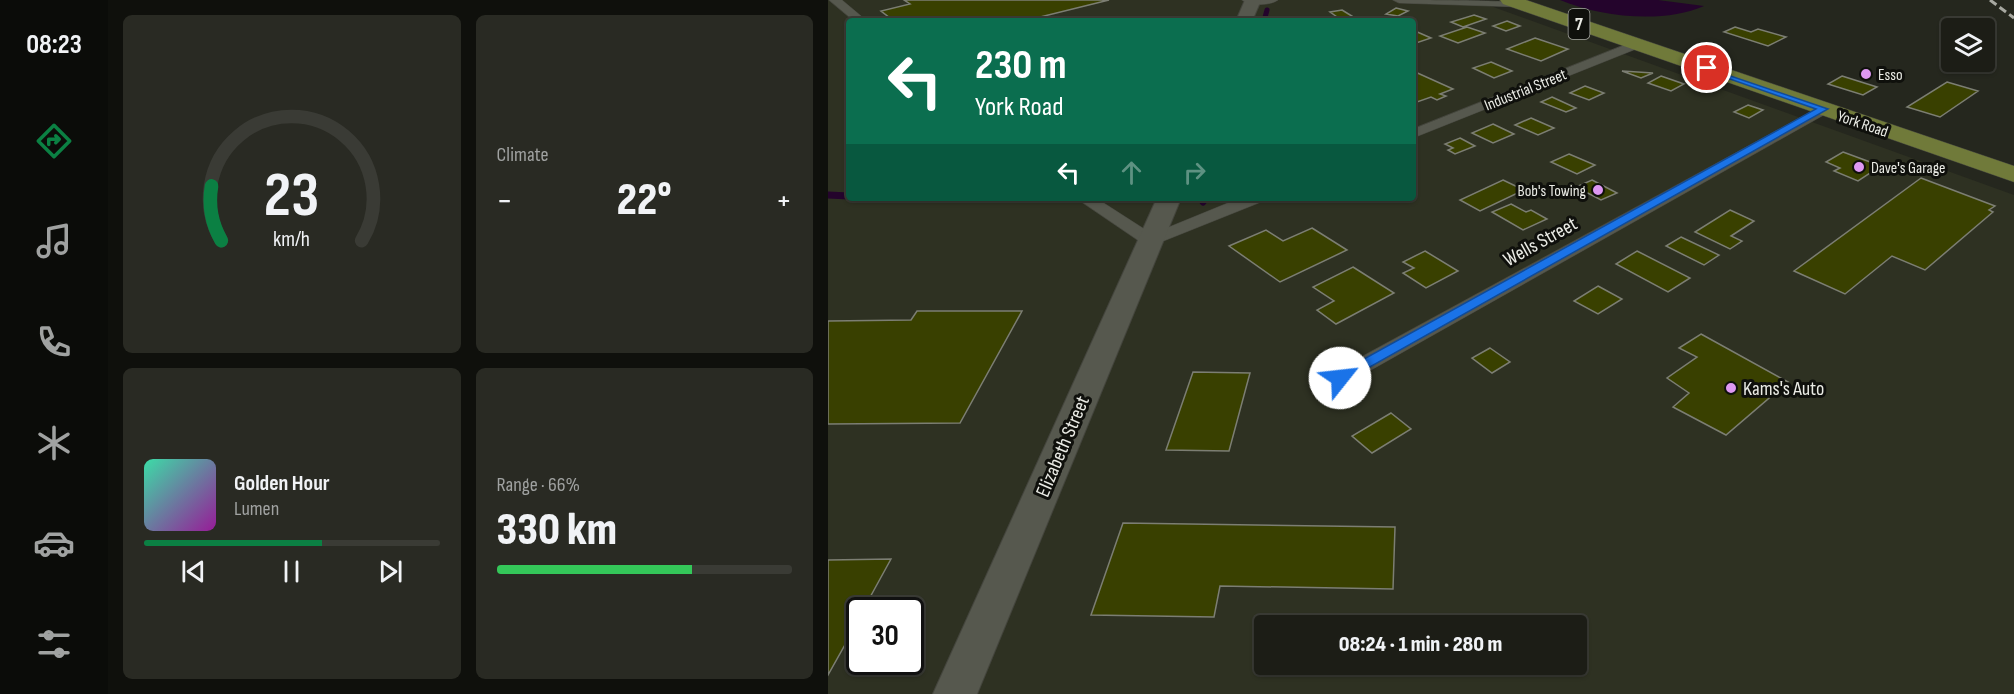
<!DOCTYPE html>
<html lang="en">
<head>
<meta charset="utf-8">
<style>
  body { margin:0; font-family:"Sofia Sans Condensed",sans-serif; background:#292a23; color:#f1f3f6; height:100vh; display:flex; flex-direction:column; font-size:22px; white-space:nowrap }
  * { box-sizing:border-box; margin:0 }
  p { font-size:20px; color:#a0a2a1 }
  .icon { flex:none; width:33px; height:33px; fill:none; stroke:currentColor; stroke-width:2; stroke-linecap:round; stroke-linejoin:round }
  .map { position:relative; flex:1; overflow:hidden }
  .drawer { display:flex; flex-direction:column; gap:15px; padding:15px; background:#0f100c; width:720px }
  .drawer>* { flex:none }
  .top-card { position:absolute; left:18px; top:18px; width:570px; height:183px; border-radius:6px; box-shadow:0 2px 4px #0004,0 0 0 2px #3a3b35; background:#0b6e4f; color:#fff; overflow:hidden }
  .controls { position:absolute; left:1113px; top:18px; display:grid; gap:12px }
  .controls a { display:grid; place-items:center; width:54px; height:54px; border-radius:6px; background:#1c1d16; box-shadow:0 2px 4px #0004,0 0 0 2px #3a3b35; font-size:30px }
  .speed { position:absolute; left:18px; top:597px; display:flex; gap:12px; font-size:30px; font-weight:700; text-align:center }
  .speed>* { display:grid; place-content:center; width:78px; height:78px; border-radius:50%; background:#1c1d16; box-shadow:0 2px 4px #0004,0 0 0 2px #3a3b35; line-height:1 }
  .speed .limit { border:3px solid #111; border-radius:9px; background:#fff; color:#111 }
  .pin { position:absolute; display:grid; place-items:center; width:51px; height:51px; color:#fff; margin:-26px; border:3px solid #fff; border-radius:50%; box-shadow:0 2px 6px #0007 }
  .me { position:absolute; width:66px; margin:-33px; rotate:61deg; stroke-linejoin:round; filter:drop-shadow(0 0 4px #0008) }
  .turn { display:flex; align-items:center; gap:21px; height:126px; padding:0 30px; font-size:27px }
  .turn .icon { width:78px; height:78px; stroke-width:2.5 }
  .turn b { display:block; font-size:42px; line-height:51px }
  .lanes { display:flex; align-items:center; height:57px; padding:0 30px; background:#0003; justify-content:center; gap:30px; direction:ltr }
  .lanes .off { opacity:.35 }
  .big { font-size:45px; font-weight:800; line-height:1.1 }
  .drawer .tile { flex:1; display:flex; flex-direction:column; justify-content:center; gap:9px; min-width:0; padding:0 21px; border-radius:9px; background:#292a23 }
  .drawer .dial { align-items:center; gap:0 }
  .dial svg { height:156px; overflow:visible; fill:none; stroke:#3a3b35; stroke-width:7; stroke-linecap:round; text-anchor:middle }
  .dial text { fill:#f1f3f6; stroke:none }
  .song { display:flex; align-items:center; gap:18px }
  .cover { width:72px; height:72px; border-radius:9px; background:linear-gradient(135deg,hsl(160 70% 55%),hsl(300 70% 35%)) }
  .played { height:6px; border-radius:3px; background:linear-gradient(90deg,#0b8043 60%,#3a3b35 60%) }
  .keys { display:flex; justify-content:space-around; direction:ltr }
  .heat { display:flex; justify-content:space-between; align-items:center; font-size:33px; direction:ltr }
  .charge { height:9px; border-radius:4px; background:linear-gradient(90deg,#34c759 66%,#3a3b35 0) }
  .drawer .tiles { flex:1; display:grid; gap:15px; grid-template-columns:repeat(2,1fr) }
  .trip { position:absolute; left:426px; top:615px; width:333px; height:60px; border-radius:6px; background:#1c1d16; box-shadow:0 2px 4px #0004,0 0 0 2px #3a3b35; font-weight:800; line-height:60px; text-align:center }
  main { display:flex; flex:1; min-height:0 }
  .menu { display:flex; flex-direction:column; width:108px; justify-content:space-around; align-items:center; background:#0b0c09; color:#a0a2a1 }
  .menu .icon { width:42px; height:42px }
  .menu .active { color:#0b8043 }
  .menu b { font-size:27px; color:#f1f3f6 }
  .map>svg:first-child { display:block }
  .built { fill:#2e3122; fill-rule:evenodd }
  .water { fill:#24042c }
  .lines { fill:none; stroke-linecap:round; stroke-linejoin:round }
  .stream-far1 { stroke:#24042c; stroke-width:5 }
  .stream { stroke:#24042c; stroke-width:7 }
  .building { fill:#394000; stroke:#7c7e73; stroke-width:1.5 }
  .street-casing { stroke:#44453d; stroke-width:1 }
  .secondary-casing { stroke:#44453d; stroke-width:2 }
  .primary-casing { stroke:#44453d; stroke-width:1 }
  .street { fill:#56584e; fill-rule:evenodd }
  .secondary { fill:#56584e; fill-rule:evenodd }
  .primary { fill:#707a3a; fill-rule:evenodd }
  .rail { stroke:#a7a8a1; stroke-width:3; stroke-dasharray:8 4; stroke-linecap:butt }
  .route { fill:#1a73e8; stroke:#114b97; stroke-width:1.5 }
  .poi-dot { fill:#de98f2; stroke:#0f100c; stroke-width:2 }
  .labels { text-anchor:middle; stroke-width:6; stroke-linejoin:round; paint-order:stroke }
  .far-poi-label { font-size:16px; fill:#eaebe5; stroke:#0f100c; text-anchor:start }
  .far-street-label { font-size:16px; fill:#eaebe5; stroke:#0f100c }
  .shield { fill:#0f100c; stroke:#a8a9a4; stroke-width:1.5 }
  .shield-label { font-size:18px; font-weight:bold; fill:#eaebe5 }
  .street-label { font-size:20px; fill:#eaebe5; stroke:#0f100c }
  .poi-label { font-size:20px; fill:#eaebe5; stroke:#0f100c; text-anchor:start }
</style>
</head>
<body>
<main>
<nav class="menu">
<b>08:23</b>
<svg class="icon active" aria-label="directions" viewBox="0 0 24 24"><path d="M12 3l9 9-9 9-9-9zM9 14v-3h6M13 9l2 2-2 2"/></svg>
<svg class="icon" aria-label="music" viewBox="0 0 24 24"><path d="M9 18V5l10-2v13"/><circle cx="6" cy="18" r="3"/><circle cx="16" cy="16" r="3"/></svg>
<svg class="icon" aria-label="phone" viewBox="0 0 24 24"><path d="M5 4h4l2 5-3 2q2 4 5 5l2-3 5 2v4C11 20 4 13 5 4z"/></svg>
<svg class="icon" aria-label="climate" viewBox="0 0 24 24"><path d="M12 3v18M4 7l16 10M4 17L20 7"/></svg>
<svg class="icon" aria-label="car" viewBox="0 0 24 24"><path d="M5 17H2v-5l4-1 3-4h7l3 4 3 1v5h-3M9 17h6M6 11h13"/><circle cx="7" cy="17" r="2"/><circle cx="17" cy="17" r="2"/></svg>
<svg class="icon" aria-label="filters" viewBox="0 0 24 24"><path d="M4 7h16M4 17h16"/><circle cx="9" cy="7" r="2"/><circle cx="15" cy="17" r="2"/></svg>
</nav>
<section class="drawer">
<div class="tiles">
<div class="tile dial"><svg viewBox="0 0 100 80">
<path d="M14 69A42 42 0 1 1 86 69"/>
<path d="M14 69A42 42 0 0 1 9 41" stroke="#0b8043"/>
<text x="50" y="56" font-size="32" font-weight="700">23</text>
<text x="50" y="72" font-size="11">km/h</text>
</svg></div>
<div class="tile"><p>Climate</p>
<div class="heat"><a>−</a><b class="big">22°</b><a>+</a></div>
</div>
<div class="tile">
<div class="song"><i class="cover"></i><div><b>Golden Hour</b><p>Lumen</p></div></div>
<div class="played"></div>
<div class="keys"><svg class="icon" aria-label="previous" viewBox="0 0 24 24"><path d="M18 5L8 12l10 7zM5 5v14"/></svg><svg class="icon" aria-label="pause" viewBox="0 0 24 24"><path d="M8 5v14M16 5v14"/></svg><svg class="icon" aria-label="next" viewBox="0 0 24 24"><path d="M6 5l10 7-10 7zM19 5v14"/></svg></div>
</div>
<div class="tile"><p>Range · 66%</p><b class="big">330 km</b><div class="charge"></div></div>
</div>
</section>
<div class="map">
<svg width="1186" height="694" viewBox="0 0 1186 694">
  <rect width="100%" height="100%" fill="#25271e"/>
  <path class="built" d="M 0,0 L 646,0 L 1186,195 L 1186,694 L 0,694 ZM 21,21 L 585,21 L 585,198 L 21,198 ZM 32,610 L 82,610 L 82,662 L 32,662 ZM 436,626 L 748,626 L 748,664 L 436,664 Z"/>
  <path class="water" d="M 732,0 L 830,0 L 876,6 C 836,24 772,17 732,0 Z"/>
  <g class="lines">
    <path class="stream-far1" d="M 436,21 L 439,10"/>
    <path class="stream" d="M 0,195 L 21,196
      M 59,198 L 65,198
      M 373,198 L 375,202"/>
  </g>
  <path class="building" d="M 76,0 L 281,0 L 196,21 L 66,21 L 53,11 L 82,4 Z
    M 568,8 L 580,11 L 570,16 L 558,14 Z
    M 514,10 L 532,21 L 515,21 L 502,12 Z
    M 646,15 L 658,19 L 635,27 L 623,22 Z
    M 679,21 L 692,26 L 678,31 L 665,26 Z
    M 639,27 L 657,33 L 630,43 L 612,36 Z
    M 907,27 L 923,32 L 930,29 L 958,37 L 940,46 L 896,32 Z
    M 587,31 L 603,38 L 585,44 L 585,32 Z
    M 707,38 L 740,49 L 713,61 L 679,49 Z
    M 663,62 L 684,71 L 666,78 L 645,68 Z
    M 585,71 L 625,89 L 612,94 L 618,96 L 609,100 L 603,97 L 589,102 L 585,99 Z
    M 794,71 L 825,73 L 813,78 Z
    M 833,76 L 856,84 L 843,91 L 820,83 Z
    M 1014,76 L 1049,87 L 1035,95 L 1000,84 Z
    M 1119,82 L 1150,91 L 1112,117 L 1079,107 Z
    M 757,86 L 776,93 L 761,100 L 742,93 Z
    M 724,97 L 748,108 L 738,112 L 713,102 Z
    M 920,105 L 935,110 L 921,118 L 906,112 Z
    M 703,118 L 726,128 L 710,135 L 687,125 Z
    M 665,124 L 686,134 L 665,143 L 644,133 Z
    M 632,138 L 647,146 L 627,154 L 620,150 L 625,148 L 617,144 Z
    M 1015,152 L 1053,166 L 1030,181 L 1006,171 L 1012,168 L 998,162 Z
    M 741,154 L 767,165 L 749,174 L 723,162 Z
    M 1093,178 L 1167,206 L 1161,210 L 1165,212 L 1097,270 L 1064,256 L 1017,294 L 966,271 Z
    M 675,180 L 696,190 L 652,211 L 632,200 Z
    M 764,180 L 789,193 L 773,200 L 748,187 Z
    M 683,204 L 698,212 L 703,210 L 719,219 L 695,230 L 664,212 Z
    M 902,210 L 926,221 L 903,236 L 914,241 L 902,249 L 867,232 Z
    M 484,228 L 519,250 L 452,282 L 401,246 L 438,230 L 455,241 Z
    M 853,237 L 891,255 L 876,265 L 838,246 Z
    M 597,251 L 630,271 L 598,288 L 575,273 L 586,268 L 575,262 Z
    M 809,251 L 862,278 L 840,292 L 788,264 Z
    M 525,267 L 566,293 L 508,324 L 489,310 L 506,301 L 485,287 Z
    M 770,286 L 794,299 L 770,314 L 746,301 Z
    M 89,311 L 194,311 L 132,423 L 0,424 L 0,321 L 83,320 Z
    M 873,334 L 960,382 L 898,435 L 845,407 L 861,393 L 839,378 L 869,357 L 851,348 Z
    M 662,348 L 682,362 L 664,373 L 644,358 Z
    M 365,372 L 422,373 L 401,451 L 338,450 Z
    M 563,413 L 583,429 L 544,453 L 524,436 Z
    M 295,523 L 567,527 L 565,589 L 392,586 L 386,617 L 263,615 Z
    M 63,559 L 35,610 L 32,610 L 32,618 L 0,675 L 0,560 Z"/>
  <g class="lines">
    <defs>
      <path id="street" d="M 1,0 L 14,0 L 39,21 L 26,21 Z
        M 414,0 L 450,0 C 442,6 422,6 414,0 Z
        M 565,0 C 586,0 689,0 699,4 L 693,7 L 571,3 Z
        M 809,40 L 813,41 L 813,47 L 585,138 L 585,129 Z
        M 996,105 L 1001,106 L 1001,112 L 520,383 L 504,383 L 501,378 L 504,373 Z
        M 248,198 L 268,198 L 324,234 L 412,198 L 435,198 L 433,202 L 323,246 L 317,245 Z"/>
      <path id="secondary" d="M 417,0 L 433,0 L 424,21 L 408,21 Z
        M 329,198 L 353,198 L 149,694 L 105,694 Z"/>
      <path id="primary" d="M 672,0 L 698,0 L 1186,166 L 1186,182 L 675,4 Z"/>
    </defs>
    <use href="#street" class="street-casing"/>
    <use href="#secondary" class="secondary-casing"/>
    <use href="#primary" class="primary-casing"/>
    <use href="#street" class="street"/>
    <use href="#secondary" class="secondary"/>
    <use href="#primary" class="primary"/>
    <path class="rail" d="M 1162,0 L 1186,18"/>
  </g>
  <path class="route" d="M 876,67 L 1000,109 L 517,381 L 507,381 L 507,375 L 988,109 L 876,70 Z"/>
  <g class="poi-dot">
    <circle cx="1038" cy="74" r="6"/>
    <circle cx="1031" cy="167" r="6"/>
    <circle cx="770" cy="190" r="6"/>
    <circle cx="903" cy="388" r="6"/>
  </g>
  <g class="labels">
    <g class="far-poi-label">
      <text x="1050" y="80">Esso</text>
      <text x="1043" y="173">Dave's Garage</text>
      <text x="758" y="196" text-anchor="end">Bob's Towing</text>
    </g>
    <g class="far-street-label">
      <text transform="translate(697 89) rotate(-22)" y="6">Industrial Street</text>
      <text transform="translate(1035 123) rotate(19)" y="6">York Road</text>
    </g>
    <rect class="shield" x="740.5" y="9" width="21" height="30" rx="4.5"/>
    <g class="shield-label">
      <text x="751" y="30">7</text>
    </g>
    <g class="street-label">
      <text transform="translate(712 241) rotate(-29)" y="7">Wells Street</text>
      <text transform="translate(234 446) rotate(-67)" y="7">Elizabeth Street</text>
    </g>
    <g class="poi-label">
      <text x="915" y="395">Kams's Auto</text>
    </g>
  </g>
</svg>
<div class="controls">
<a><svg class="icon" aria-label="layers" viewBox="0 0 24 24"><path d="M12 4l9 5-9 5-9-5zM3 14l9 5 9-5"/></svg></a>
</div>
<div class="speed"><div class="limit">30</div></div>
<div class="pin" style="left:879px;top:68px;background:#d93025"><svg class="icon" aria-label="arrive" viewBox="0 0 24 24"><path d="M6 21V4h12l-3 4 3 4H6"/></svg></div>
<svg class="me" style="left:512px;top:378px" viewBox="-20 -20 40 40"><circle r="19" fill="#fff"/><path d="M0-13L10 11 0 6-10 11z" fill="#1a73e8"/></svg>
<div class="trip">08:24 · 1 min · 280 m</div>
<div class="top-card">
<div class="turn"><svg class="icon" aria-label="left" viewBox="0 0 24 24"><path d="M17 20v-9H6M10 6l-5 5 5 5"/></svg><div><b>230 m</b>York Road</div></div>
<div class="lanes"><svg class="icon" aria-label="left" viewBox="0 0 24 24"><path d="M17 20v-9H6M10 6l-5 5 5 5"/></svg><svg class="icon off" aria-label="ahead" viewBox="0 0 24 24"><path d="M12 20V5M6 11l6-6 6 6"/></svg><svg class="icon off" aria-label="right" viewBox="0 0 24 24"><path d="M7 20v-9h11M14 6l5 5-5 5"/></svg></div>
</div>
</div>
</main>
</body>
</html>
